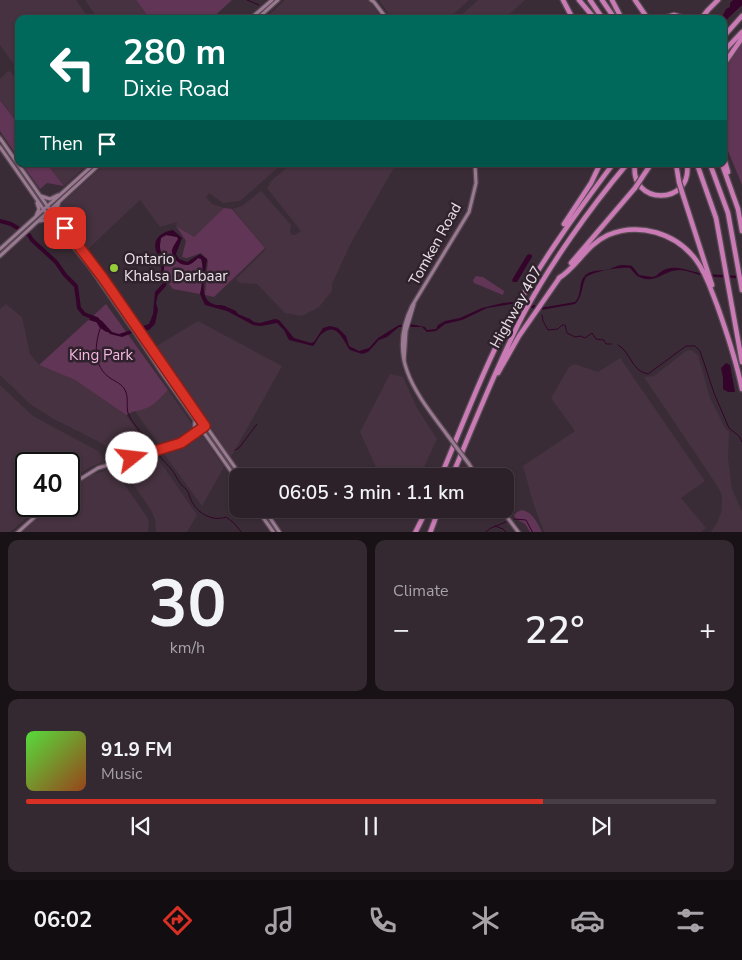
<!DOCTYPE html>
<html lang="en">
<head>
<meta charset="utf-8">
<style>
  body { margin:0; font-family:"Nunito Sans",sans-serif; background:#342930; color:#f1f3f6; height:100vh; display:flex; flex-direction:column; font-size:19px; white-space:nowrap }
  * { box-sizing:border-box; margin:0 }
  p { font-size:16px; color:#a6a3a8 }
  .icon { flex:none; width:28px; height:28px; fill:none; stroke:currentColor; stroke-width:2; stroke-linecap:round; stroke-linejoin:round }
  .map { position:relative; height:532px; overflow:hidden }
  .drawer { display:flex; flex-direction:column; gap:8px; padding:8px; background:#181216; flex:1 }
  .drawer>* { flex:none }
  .guide { position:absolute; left:15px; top:15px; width:712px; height:152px; border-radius:10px; box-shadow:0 1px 4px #0004,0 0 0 1px #483e45; background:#00695c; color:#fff; overflow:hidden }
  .speed { position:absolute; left:15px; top:452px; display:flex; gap:10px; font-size:25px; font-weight:700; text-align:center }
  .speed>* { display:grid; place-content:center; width:65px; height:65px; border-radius:50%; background:#2c2128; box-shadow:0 1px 4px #0004,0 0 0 1px #483e45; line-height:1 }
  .speed .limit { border:2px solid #111; border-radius:8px; background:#fff; color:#111 }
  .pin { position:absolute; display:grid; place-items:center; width:42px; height:42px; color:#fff; margin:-21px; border-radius:10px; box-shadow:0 2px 8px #0006 }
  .me { position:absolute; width:55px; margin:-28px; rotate:74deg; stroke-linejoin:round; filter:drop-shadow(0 0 4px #0008) }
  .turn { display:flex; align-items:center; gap:18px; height:105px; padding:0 25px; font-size:22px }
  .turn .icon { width:65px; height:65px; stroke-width:2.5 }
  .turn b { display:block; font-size:35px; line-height:42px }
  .then { display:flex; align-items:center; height:48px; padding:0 25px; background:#0003; gap:10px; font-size:19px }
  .big { font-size:38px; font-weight:600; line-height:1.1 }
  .drawer .widget { flex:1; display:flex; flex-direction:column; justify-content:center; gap:8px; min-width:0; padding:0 18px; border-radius:10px; background:#342930 }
  .drawer .dial { align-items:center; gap:0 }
  .dial b { font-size:65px; line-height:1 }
  .song { display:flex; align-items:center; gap:15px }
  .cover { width:60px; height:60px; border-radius:8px; background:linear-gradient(135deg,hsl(110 70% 55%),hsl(20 70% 35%)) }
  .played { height:5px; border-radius:2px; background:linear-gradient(90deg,#d93025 75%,#483e45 75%) }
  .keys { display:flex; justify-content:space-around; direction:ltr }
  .heat { display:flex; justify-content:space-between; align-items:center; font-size:28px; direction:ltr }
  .drawer .tiles { flex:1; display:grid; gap:8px; grid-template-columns:1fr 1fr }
  .widget:last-child { grid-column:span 2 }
  .trip { position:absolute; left:229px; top:468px; width:285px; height:50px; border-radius:10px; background:#2c2128; box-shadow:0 1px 4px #0004,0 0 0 1px #483e45; font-weight:600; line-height:50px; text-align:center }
  .dock { display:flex; height:80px; justify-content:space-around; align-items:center; background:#120d10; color:#a6a3a8 }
  .dock .icon { width:35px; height:35px }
  .dock .selected { color:#d93025 }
  .dock b { font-size:22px; color:#f1f3f6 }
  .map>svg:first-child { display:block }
  .built { fill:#463240 }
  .green { fill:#613555 }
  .water { fill:#35042b }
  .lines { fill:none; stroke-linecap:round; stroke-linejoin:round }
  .stream { stroke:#35042b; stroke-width:1 }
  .river { stroke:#35042b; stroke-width:4 }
  .secondary-casing { stroke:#564a52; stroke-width:5.5 }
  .highway-casing { stroke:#564a52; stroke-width:7 }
  .secondary { stroke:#9c7992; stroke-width:3 }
  .highway { stroke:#ca7ab4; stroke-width:4.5 }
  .secondary-bridge-casing { stroke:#564a52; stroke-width:5.5; stroke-linecap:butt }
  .highway-bridge-casing { stroke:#564a52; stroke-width:7; stroke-linecap:butt }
  .secondary-bridge { stroke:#9c7992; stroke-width:3 }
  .highway-bridge { stroke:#ca7ab4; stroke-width:4.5 }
  .route-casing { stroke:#8d1f18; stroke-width:12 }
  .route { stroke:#d93025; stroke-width:9 }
  .poi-dot { fill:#96cc3a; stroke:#30222c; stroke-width:2 }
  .labels { text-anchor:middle; stroke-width:5; stroke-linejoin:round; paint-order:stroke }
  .street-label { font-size:15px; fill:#ebe2e8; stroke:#30222c }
  .poi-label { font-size:15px; fill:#ebe2e8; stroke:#30222c; text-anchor:start }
  .park-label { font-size:15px; fill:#f4b8e1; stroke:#30222c }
</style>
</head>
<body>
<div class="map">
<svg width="742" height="533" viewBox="0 0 742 533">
  <rect width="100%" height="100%" fill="#3a2c36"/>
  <path class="built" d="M 0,0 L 76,0 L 89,19 L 19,19 L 19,71 L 0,45 Z
    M 85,0 L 136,0 L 150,19 L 98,19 Z
    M 285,0 L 369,0 L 382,19 L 265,19 Z
    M 379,0 L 469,0 L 448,19 L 392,19 Z
    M 478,0 L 525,0 L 504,19 L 457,19 Z
    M 8,71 L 11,72 L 19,83 L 19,125 L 0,99 L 0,79 Z
    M 47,164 L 88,164 L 64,186 Z
    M 105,164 L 282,164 L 240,201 L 223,203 L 209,193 L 206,197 L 212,204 L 224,208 L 194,238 L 176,226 L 177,222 L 160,227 L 140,200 L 87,250 L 57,210 L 60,205 Z
    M 291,164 L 396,164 L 351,243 L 332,284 L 332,291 L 319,307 L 302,316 L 285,313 L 257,284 L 240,283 L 236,279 L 266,249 L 233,209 L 242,206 L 261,191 L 291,225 L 290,232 L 292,235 L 295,235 L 301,231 L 267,188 L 271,181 Z
    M 6,304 L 22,317 L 30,354 L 39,365 L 75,380 L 126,415 L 150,449 L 115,458 L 103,444 L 52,418 L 30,404 L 0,375 L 0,309 Z
    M 198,321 L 282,366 L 231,457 L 155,347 Z
    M 691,350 L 698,355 L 710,398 L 724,426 L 729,432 L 728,459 L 732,489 L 742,511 L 742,532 L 711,532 L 717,523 L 722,510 L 722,495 L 718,487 L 644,377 L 654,376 L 686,351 Z
    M 620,358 L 705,481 L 681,498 L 706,528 L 700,533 L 544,532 L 533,502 L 523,466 L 575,431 L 551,398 L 569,367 L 575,364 L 598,372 Z
    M 390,374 L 403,377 L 417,408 L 437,439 L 420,476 L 380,476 L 360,432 Z
    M 0,385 L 33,416 L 98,451 L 105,459 L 104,462 L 90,467 L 69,481 L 69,464 L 26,464 L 26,506 L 41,506 L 10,532 L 0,532 Z
    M 168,390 L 193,425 L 193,430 L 175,441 L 160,446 L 134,410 L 140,410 L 157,402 Z
    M 198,437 L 203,437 L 224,467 L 202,506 L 164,454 L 187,446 Z
    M 156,456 L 197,515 L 187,532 L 156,532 L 155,519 L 151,510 L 122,468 L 123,466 Z
    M 110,469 L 115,471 L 147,517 L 149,523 L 148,532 L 22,532 L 52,506 L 69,506 L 69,491 L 80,482 L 91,475 Z"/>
  <path class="green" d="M 136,0 L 232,0 L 211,19 L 150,19 Z
    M 742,41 L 742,185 L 724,141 L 724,72 Z
    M 0,100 L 19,125 L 19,159 L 0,131 Z
    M 22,164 L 47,164 L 64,186 L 47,183 L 40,189 Z
    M 224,208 L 232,209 L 265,248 L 214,297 L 205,295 L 208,260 L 201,253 L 187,258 L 182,257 L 186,241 L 176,226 L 194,237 Z
    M 166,235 L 177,237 L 178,239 L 173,249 L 174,258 C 183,266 188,266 198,258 L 201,259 C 204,266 203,287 200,294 L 173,289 L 162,275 C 163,270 165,264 163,258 C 160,249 159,249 161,238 Z
    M 476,276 L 483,277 L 504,291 L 503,295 L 474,283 L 473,280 Z
    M 106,304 L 168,390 C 162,396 157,403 149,407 C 141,411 134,410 126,415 L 75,380 L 39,365 Z
    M 522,510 C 533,512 537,523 542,532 L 530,532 L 525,524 L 515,518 L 514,515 L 517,512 Z"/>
  <path class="water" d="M 733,0 L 742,0 L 742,5 L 724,22 L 724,19 L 721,19 L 726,9 L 730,7 L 730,3 Z
    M 173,230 L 182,238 L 176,254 L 179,259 L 187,262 L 200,254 L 207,259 C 206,272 197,298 213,304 C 215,305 218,305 221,305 C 226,306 231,309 236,311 L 238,314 L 250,319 L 254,322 L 260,323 L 275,319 L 279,320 L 294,338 L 311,343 L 314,342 L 323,328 L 330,326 L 338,328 L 346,336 L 349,346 L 359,351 L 369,348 L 378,338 L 399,325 L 410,324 L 425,327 L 427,330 L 436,329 L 438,325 L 445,321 L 460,318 L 482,308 L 503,303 L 514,302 L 546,307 L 575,302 C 581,296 579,288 582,280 C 588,268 599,272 610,269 C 619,265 621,264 632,266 L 639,275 L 652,277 L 656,276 C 671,259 690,273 706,274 C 718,275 730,275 742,276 L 742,279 C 730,277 718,278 706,276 C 697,275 688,270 679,270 C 666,270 658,281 646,279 C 638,278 635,274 630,268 C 619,267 595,271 586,277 C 581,286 583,297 575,304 L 541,310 L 511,304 L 487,308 L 462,320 L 445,324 L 436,331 L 427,332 L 422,327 L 399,327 L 387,337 L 379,340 L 368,352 L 362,354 L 350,350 C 344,342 337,321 323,333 C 318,336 317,342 313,346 L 289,340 L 284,330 L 277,323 L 261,326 L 253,325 L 227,311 L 205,305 L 200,294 C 202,287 204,266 201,259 L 198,258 C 195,261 192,264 188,265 C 180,266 171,258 172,250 C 173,246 176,242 178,239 L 177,237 L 166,235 L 161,238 C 159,249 160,249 163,258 C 167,268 160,270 167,282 L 166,286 L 158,295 L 156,303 L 158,310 L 155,324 L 149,330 L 135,332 L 122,337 L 110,334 L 99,323 L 89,320 L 92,315 L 102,321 L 112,332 L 119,334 L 149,324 L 153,314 L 155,292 L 164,282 C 160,273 162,271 161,263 C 161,259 158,255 156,251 C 152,238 162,232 173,230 Z
    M 529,254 L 532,255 L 532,257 L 517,282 L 513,282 L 512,280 L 527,255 Z
    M 726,363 L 730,365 L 735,392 L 728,392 L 723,389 L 723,378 L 721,368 Z"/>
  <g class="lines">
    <path class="stream" d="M 247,0 L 259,5
      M 542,315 L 543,321 L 548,330 L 558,329 L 562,325 L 565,325 L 567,333 L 575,337 L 580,336 L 585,338 L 592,333 L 596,339 L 604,340 L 606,344 L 611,344
      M 101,326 C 94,345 93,366 110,378 C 116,382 122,384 125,390 C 129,398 126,405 128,413 C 132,424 146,437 154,447
      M 618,345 C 631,352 631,371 648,374 L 686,346 L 695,346 L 700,351 L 714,393 L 729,428 L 739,436 L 742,442
      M 235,450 L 239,448 L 257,424
      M 159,455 C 163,461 168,465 172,470 C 177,477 179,484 186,489 C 189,492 189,496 191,500 C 197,513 212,522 226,517 L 234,523 L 242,533
      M 514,519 L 526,520 L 533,533
      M 495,526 L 503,529 L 507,533
      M 484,533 L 491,528 L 506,522"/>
    <path class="river" d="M 0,221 L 11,224 L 29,235 L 32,240 L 56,262 L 65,275 L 76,286 L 79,308 L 84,314 L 97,319 L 101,326 L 107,330"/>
    <defs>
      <path id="secondary" d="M 371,0 L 374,2 L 387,19
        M 250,19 L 272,0
        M 257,19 L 278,0
        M 0,138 L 48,207 L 94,266 L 241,476
        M 0,147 L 44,210 L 89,266 L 136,334 L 162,373 L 238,481
        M 41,196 L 50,199 L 58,195
        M 36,216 L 39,209 L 37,203
        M 57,216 L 56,211 L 59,202
        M 39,221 L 45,220 L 53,222
        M 0,249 L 94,164
        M 0,256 L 100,164
        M 404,361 L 406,331 L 414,304
        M 194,434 L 195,421
        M 448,436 C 417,394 386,359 412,306 L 469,212 L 476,183 L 475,164
        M 469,464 L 477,476
        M 69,486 L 98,468 L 181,443 L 205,426
        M 257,509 L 274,533
        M 264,509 L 280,533
        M 501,509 L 519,533
        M 17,533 L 47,506"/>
      <path id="highway" d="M 563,0 L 573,19
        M 579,0 L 595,19
        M 590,0 L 603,19
        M 602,0 L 615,19
        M 612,0 L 622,19
        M 635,0 L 648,19
        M 661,19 L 674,15 L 688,19
        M 701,19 L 708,10 L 718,0
        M 724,36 L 742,16
        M 724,51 L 742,32
        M 724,64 L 742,38
        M 724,158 L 728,172
        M 635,164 C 629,206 693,206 687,164
        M 676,164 L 679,182
        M 697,164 L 716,218 L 742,362
        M 710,164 L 728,213 L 742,290
        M 722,164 L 738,209 L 742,231
        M 641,179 L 651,164
        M 682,192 L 712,285
        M 564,224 L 591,183 L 600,164
        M 571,263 L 635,188
        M 559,278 C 577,267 586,245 608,235 C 639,222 676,233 696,260 C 706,273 711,290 717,305 C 727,333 736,360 742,389
        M 498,373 L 519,336 L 560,277
        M 441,476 C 464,421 485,365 513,313 C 542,260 577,212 613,164
        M 452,476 C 475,422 496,367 523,315 C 550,264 590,208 627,164
        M 415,533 L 427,509
        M 430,533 L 439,509"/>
    </defs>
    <use href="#secondary" class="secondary-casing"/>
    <use href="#highway" class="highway-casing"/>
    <use href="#secondary" class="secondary"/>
    <use href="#highway" class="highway"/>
    <defs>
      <path id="secondary-bridge" d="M 448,436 L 469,464"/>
      <path id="highway-bridge" d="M 679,182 L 682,192
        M 635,188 L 641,179"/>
    </defs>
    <use href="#secondary-bridge" class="secondary-bridge-casing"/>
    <use href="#highway-bridge" class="highway-bridge-casing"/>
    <use href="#secondary-bridge" class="secondary-bridge"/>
    <use href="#highway-bridge" class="highway-bridge"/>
  </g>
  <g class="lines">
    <defs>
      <path id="route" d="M 65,228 L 103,278 L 205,426 L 181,443 L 132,458"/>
    </defs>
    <use href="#route" class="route-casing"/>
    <use href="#route" class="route"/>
  </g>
  <circle class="poi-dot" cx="114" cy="268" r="5"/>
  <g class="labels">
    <g class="street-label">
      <text transform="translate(435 244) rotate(-61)" y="5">Tomken Road</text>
      <text transform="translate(516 307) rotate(-61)" y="5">Highway 407</text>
    </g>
    <g class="poi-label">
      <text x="124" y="264">Ontario<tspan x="124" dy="17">Khalsa Darbaar</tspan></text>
    </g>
    <g class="park-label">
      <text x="101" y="360">King Park</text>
    </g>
  </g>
</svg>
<div class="speed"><div class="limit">40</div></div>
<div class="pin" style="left:65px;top:228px;background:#d93025"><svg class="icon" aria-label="arrive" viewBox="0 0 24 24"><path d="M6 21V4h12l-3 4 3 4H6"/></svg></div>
<svg class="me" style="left:132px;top:458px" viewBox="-20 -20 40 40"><circle r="19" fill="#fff"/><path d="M0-13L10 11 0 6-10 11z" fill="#d93025"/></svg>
<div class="trip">06:05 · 3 min · 1.1 km</div>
<div class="guide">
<div class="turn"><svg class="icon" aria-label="left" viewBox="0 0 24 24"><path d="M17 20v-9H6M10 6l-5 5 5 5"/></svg><div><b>280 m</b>Dixie Road</div></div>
<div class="then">Then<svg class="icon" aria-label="arrive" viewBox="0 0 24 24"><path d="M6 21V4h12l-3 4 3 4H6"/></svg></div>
</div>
</div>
<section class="drawer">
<div class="tiles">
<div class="widget dial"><b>30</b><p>km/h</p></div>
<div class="widget"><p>Climate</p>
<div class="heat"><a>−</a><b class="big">22°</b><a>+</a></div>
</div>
<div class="widget">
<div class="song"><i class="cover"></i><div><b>91.9 FM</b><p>Music</p></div></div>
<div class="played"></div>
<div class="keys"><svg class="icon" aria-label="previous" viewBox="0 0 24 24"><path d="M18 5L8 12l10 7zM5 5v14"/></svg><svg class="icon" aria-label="pause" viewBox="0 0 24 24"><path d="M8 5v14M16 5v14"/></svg><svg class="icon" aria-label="next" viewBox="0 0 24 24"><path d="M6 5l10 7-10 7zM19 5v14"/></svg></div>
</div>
</div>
</section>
<nav class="dock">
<b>06:02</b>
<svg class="icon selected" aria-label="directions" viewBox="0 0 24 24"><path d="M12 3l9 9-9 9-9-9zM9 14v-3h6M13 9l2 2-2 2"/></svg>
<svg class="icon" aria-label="music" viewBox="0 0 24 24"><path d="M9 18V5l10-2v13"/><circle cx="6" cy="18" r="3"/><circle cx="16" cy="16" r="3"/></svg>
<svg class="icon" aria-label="phone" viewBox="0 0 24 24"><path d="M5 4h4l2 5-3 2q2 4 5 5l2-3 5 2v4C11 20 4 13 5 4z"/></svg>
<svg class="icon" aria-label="climate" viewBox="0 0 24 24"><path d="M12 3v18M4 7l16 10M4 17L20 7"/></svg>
<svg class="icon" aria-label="car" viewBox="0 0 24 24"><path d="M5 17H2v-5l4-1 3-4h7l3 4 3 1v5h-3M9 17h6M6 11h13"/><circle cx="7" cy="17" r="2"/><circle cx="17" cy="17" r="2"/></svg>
<svg class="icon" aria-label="filters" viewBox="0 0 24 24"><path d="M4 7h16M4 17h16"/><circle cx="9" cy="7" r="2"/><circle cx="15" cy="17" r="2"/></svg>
</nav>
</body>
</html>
